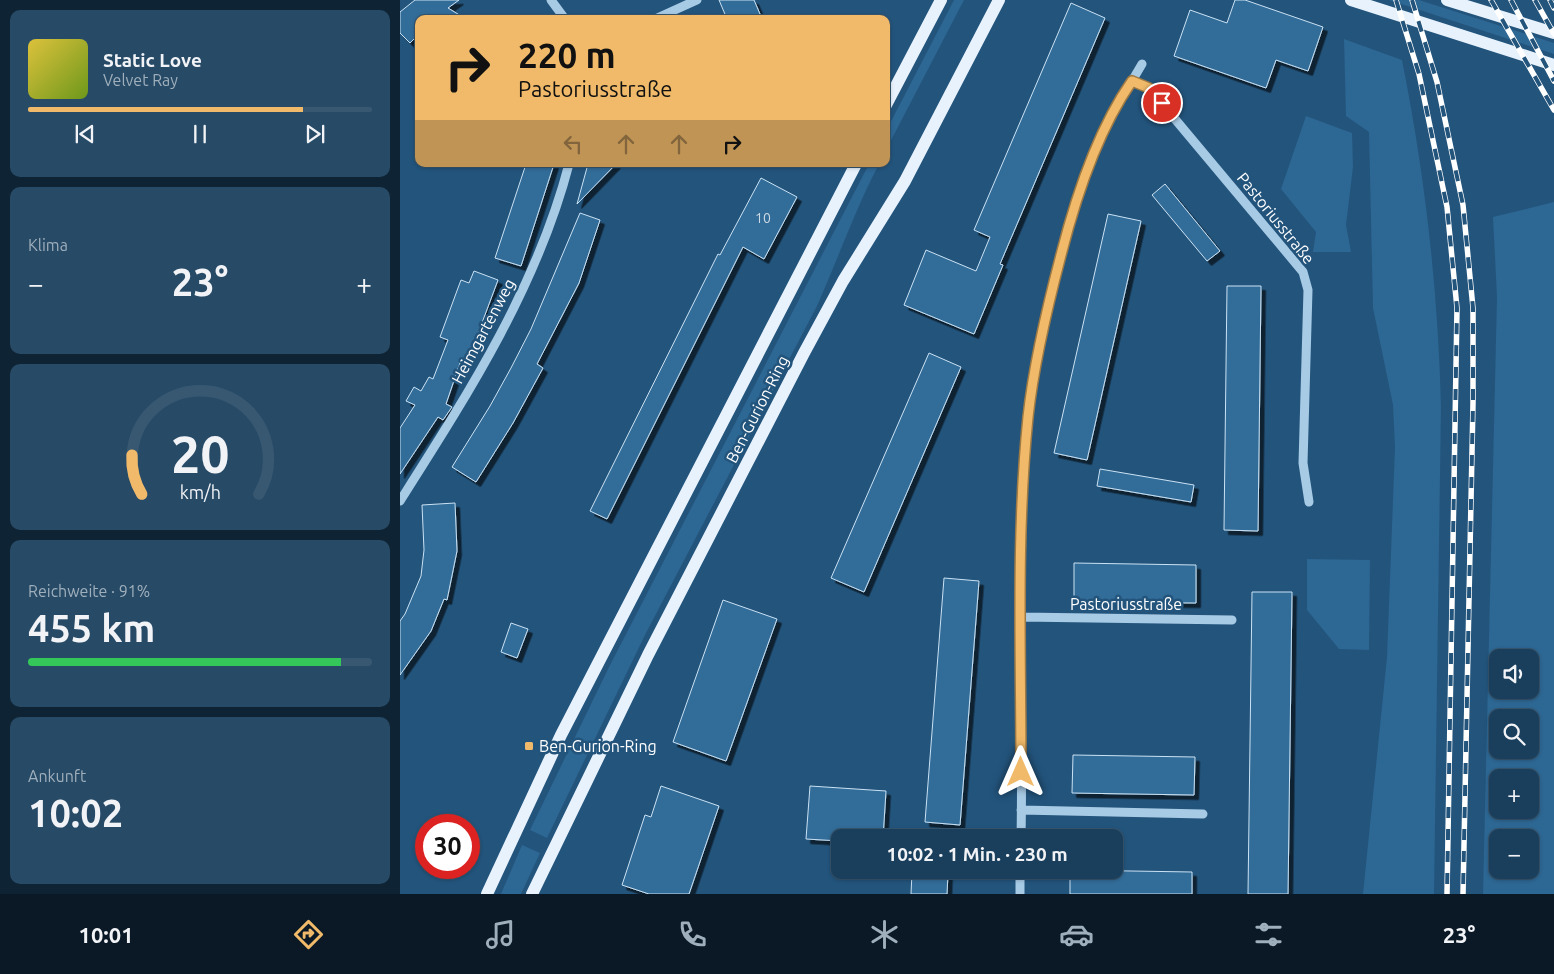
<!DOCTYPE html>
<html lang="de">
<head>
<meta charset="utf-8">
<style>
  body { margin:0; font-family:Ubuntu,sans-serif; background:#274a66; color:#f1f3f6; height:100vh; display:flex; flex-direction:column; font-size:19px; white-space:nowrap }
  * { box-sizing:border-box; margin:0 }
  p { font-size:16px; color:#9fafbc }
  .icon { flex:none; width:28px; height:28px; fill:none; stroke:currentColor; stroke-width:2; stroke-linecap:round; stroke-linejoin:round }
  .map { position:relative; flex:1; overflow:hidden }
  .sheet { display:flex; flex-direction:column; gap:10px; padding:10px; background:#0e2333; width:400px }
  .sheet>* { flex:none }
  .banner { position:absolute; left:15px; top:15px; width:475px; height:152px; border-radius:10px; box-shadow:0 1px 4px #0004,0 0 0 1px #385872; background:#f0ba6a; color:#111; overflow:hidden }
  .buttons { position:absolute; left:1089px; top:649px; display:grid; gap:10px }
  .buttons a { display:grid; place-items:center; width:50px; height:50px; border-radius:10px; background:#1a3f5d; box-shadow:0 1px 4px #0004,0 0 0 1px #385872; font-size:25px }
  .speed { position:absolute; left:15px; top:814px; display:flex; gap:10px; font-size:25px; font-weight:700; text-align:center }
  .speed>* { display:grid; place-content:center; width:65px; height:65px; border-radius:50%; background:#1a3f5d; box-shadow:0 1px 4px #0004,0 0 0 1px #385872; line-height:1 }
  .speed .limit { border:8px solid #d22; background:#fff; color:#111 }
  .pin { position:absolute; display:grid; place-items:center; width:42px; height:42px; color:#fff; margin:-21px; border:2px solid #fff; border-radius:50%; box-shadow:0 1px 5px #0007 }
  .me { position:absolute; width:55px; margin:-28px; rotate:0deg; stroke-linejoin:round; filter:drop-shadow(0 0 4px #0008) }
  .turn { display:flex; align-items:center; gap:18px; height:105px; padding:0 20px; font-size:22px }
  .turn .icon { width:65px; height:65px; stroke-width:2.5 }
  .turn b { display:block; font-size:35px; line-height:42px }
  .lanes { display:flex; align-items:center; height:48px; padding:0 20px; background:#0003; justify-content:center; gap:25px; direction:ltr }
  .lanes .off { opacity:.35 }
  .big { font-size:38px; font-weight:700; line-height:1.1 }
  .sheet .card { flex:1; display:flex; flex-direction:column; justify-content:center; gap:8px; min-width:0; padding:0 18px; border-radius:10px; background:#274a66 }
  .sheet .dial { align-items:center; gap:0 }
  .dial svg { height:130px; overflow:visible; fill:none; stroke:#385872; stroke-width:7; stroke-linecap:round; text-anchor:middle }
  .dial text { fill:#f1f3f6; stroke:none }
  .song { display:flex; align-items:center; gap:15px }
  .cover { width:60px; height:60px; border-radius:8px; background:linear-gradient(135deg,hsl(50 70% 55%),hsl(80 70% 35%)) }
  .played { height:5px; border-radius:2px; background:linear-gradient(90deg,#f0ba6a 80%,#385872 80%) }
  .keys { display:flex; justify-content:space-around; direction:ltr }
  .heat { display:flex; justify-content:space-between; align-items:center; font-size:28px; direction:ltr }
  .charge { height:8px; border-radius:4px; background:linear-gradient(90deg,#34c759 91%,#385872 0) }
  .trip { position:absolute; left:431px; top:829px; width:292px; height:50px; border-radius:10px; background:#1a3f5d; box-shadow:0 1px 4px #0004,0 0 0 1px #385872; font-weight:700; line-height:50px; text-align:center }
  .dock { display:flex; height:80px; justify-content:space-around; align-items:center; background:#0a1925; color:#9fafbc }
  .dock .icon { width:35px; height:35px }
  .dock .active { color:#f0ba6a }
  .dock b { font-size:22px; color:#f1f3f6 }
  main { display:flex; flex:1; min-height:0 }
  .map>svg:first-child { display:block }
  .green { fill:#2d6793; fill-rule:evenodd }
  .building { fill:#336c98; stroke:#cae2f4; filter:url(#shadow) }
  .lines { fill:none; stroke-linecap:round; stroke-linejoin:round }
  .minor { stroke:#a7cae5; stroke-width:9 }
  .major { stroke:#e7f2fd; stroke-width:12 }
  .rail-casing { stroke:#fff; stroke-width:5.5 }
  .rail { stroke:#23547c; stroke-width:4; stroke-dasharray:11; stroke-linecap:butt }
  .route-casing { stroke:#9c7945; stroke-width:12 }
  .route { stroke:#f0ba6a; stroke-width:9 }
  .poi-dot { fill:#f0ba6a; stroke:#23547c; stroke-width:2 }
  .labels { text-anchor:middle; stroke-width:5; stroke-linejoin:round; paint-order:stroke }
  .number-label { font-size:14px; fill:#ccdae5 }
  .street-label { font-size:16px; fill:#fff; stroke:#23547c }
  .poi-label { font-size:16px; fill:#fff; stroke:#23547c; text-anchor:start }
</style>
</head>
<body>
<main>
<section class="sheet">
<div class="card">
<div class="song"><i class="cover"></i><div><b>Static Love</b><p>Velvet Ray</p></div></div>
<div class="played"></div>
<div class="keys"><svg class="icon" aria-label="previous" viewBox="0 0 24 24"><path d="M18 5L8 12l10 7zM5 5v14"/></svg><svg class="icon" aria-label="pause" viewBox="0 0 24 24"><path d="M8 5v14M16 5v14"/></svg><svg class="icon" aria-label="next" viewBox="0 0 24 24"><path d="M6 5l10 7-10 7zM19 5v14"/></svg></div>
</div>
<div class="card"><p>Klima</p>
<div class="heat"><a>−</a><b class="big">23°</b><a>+</a></div>
</div>
<div class="card dial"><svg viewBox="0 0 100 80">
<path d="M14 69A42 42 0 1 1 86 69"/>
<path d="M14 69A42 42 0 0 1 8 45" stroke="#f0ba6a"/>
<text x="50" y="56" font-size="32" font-weight="700">20</text>
<text x="50" y="72" font-size="11">km/h</text>
</svg></div>
<div class="card"><p>Reichweite · 91%</p><b class="big">455 km</b><div class="charge"></div></div>
<div class="card"><p>Ankunft</p><b class="big">10:02</b></div>
</section>
<div class="map">
<svg width="1154" height="894" viewBox="0 0 1154 894">
  <defs>
    <filter id="shadow"><feDropShadow dx="4.5" dy="4.5" stdDeviation="0" flood-color="#0009"/></filter>
  </defs>
  <rect width="100%" height="100%" fill="#23547c"/>
  <path class="green" d="M 554,0 L 564,0 L 486,150 L 486,131 Z
    M 989,0 L 1019,0 L 1154,43 L 1154,54 Z
    M 944,39 L 1002,60 C 1025,175 1038,289 1041,406 L 1034,894 L 963,894 L 987,657 L 995,447 L 993,405 L 973,308 L 969,132 L 946,116 Z
    M 906,116 L 952,133 L 953,167 L 946,225 L 951,252 L 913,252 L 916,232 L 881,189 Z
    M 469,164 L 479,164 C 455,210 438,259 417,306 L 245,635 L 147,838 L 130,830 L 208,669 Z
    M 1154,202 L 1154,894 L 1083,894 L 1097,297 L 1093,217 ZM 1098,658 L 1130,658 L 1130,690 L 1098,690 ZM 1098,718 L 1130,718 L 1130,750 L 1098,750 ZM 1098,778 L 1130,778 L 1130,810 L 1098,810 ZM 1098,838 L 1130,838 L 1130,870 L 1098,870 Z
    M 907,559 L 970,560 L 969,650 L 939,649 L 907,610 Z
    M 122,845 L 140,853 L 121,894 L 101,894 Z"/>
  <path class="building" d="M 15,0 L 59,0 L 48,8 L 66,19 L 19,19 L 19,34 L 10,43 L 0,33 L 0,12 Z
    M 319,0 L 354,0 L 360,14 L 349,19 L 327,19 Z
    M 835,0 L 845,0 L 923,27 L 908,71 L 876,60 L 866,88 L 774,56 L 790,10 L 827,23 Z
    M 671,3 L 705,18 L 600,264 L 603,265 L 574,334 L 504,305 L 526,250 L 576,271 L 590,237 L 574,230 Z
    M 126,164 L 154,164 L 121,266 L 95,258 Z
    M 188,164 L 216,164 L 177,204 Z
    M 361,178 L 397,197 L 364,259 L 343,247 L 207,519 L 190,511 L 318,254 L 320,255 Z
    M 765,184 L 820,251 L 807,261 L 752,195 Z
    M 180,213 L 200,220 L 179,283 L 137,364 L 143,368 L 113,423 L 76,482 L 52,467 L 90,406 L 111,368 L 131,329 Z
    M 708,214 L 741,221 L 687,460 L 654,453 Z
    M 74,271 L 98,280 L 67,363 L 61,360 L 46,404 L 52,407 L 43,420 L 38,417 L 0,474 L 0,428 L 15,405 L 6,401 L 14,387 L 21,391 L 29,377 L 33,379 L 48,340 L 40,337 L 58,288 L 61,280 L 69,283 Z
    M 827,286 L 861,286 L 858,531 L 824,530 Z
    M 529,353 L 561,367 L 464,592 L 431,578 Z
    M 700,469 L 794,485 L 791,502 L 697,486 Z
    M 55,503 L 57,551 L 47,600 L 44,599 L 31,631 L 0,675 L 0,621 L 5,614 L 21,576 L 24,550 L 22,505 Z
    M 674,563 L 796,565 L 796,603 L 674,602 Z
    M 544,578 L 579,581 L 560,825 L 525,822 Z
    M 852,592 L 892,592 L 888,894 L 848,894 Z
    M 323,600 L 377,619 L 326,761 L 273,742 Z
    M 111,623 L 128,629 L 117,658 L 101,652 Z
    M 673,755 L 795,757 L 794,795 L 672,793 Z
    M 261,786 L 319,806 L 289,894 L 249,894 L 222,885 L 245,815 L 251,817 Z
    M 410,786 L 486,791 L 483,838 L 440,838 L 440,841 L 406,839 Z
    M 670,870 L 792,872 L 792,894 L 670,894 Z
    M 512,872 L 548,873 L 547,894 L 511,894 Z"/>
  <g class="lines">
    <path class="minor" d="M 151,0 L 165,19
      M 255,19 L 297,0
      M 732,81 L 742,64
      M 0,501 C 68,394 137,287 169,164
      M 621,617 L 832,620
      M 621,810 L 803,814
      M 621,838 C 624,698 614,556 628,417 C 634,362 647,310 660,257 C 675,199 697,130 732,81 L 749,88 L 903,272 L 908,290 L 903,463 L 909,502
      M 620,894 L 620,870"/>
    <path class="major" d="M 951,0 L 1154,65
      M 1047,0 L 1154,33
      M 486,105 L 541,0
      M 87,894 L 161,735 L 456,164
      M 132,894 L 248,655 L 404,353 L 443,281 L 505,181 L 599,0"/>
    <defs>
      <path id="rail" d="M 996,0 L 1019,74 L 1047,207 L 1057,308 L 1047,894
        M 1012,0 L 1037,82 L 1063,205 L 1073,308 L 1073,403 L 1063,894
        M 1091,0 L 1154,110
        M 1111,0 L 1154,81
        M 1135,0 L 1154,34
        M 1150,0 L 1154,8"/>
    </defs>
    <use href="#rail" class="rail-casing"/>
    <use href="#rail" class="rail"/>
  </g>
  <g class="lines">
    <defs>
      <path id="route" d="M 621,772 C 621,654 616,535 628,417 C 634,362 647,308 661,255 C 676,196 697,131 732,81 L 749,88 L 762,103"/>
    </defs>
    <use href="#route" class="route-casing"/>
    <use href="#route" class="route"/>
  </g>
  <rect class="poi-dot" x="124" y="741" width="10" height="10" rx="2.5"/>
  <g class="labels">
    <g class="number-label">
      <text x="363" y="223">10</text>
    </g>
    <g class="street-label">
      <text transform="translate(876 218) rotate(51)" y="6">Pastoriusstraße</text>
      <text transform="translate(83 331) rotate(-62)" y="6">Heimgartenweg</text>
      <text transform="translate(357 409) rotate(-63)" y="6">Ben-Gurion-Ring</text>
      <text x="726" y="610">Pastoriusstraße</text>
    </g>
    <g class="poi-label">
      <text x="139" y="752">Ben-Gurion-Ring</text>
    </g>
  </g>
</svg>
<div class="buttons">
<a><svg class="icon" aria-label="sound" viewBox="0 0 24 24"><path d="M4 9h4l5-4v14l-5-4H4zM17 9q2 3 0 6"/></svg></a>
<a><svg class="icon" aria-label="search" viewBox="0 0 24 24"><circle cx="10" cy="10" r="6"/><path d="M15 15l6 6"/></svg></a>
<a>+</a>
<a>−</a>
</div>
<div class="speed"><div class="limit">30</div></div>
<div class="pin" style="left:762px;top:103px;background:#d93025"><svg class="icon" aria-label="arrive" viewBox="0 0 24 24"><path d="M6 21V4h12l-3 4 3 4H6"/></svg></div>
<svg class="me" style="left:621px;top:772px" viewBox="-20 -20 40 40"><path d="M0-17L14 15 0 8-14 15z" fill="#f0ba6a" stroke="#fff" stroke-width="4"/></svg>
<div class="trip">10:02 · 1 Min. · 230 m</div>
<div class="banner">
<div class="turn"><svg class="icon" aria-label="right" viewBox="0 0 24 24"><path d="M7 20v-9h11M14 6l5 5-5 5"/></svg><div><b>220 m</b>Pastoriusstraße</div></div>
<div class="lanes"><svg class="icon off" aria-label="left" viewBox="0 0 24 24"><path d="M17 20v-9H6M10 6l-5 5 5 5"/></svg><svg class="icon off" aria-label="ahead" viewBox="0 0 24 24"><path d="M12 20V5M6 11l6-6 6 6"/></svg><svg class="icon off" aria-label="ahead" viewBox="0 0 24 24"><path d="M12 20V5M6 11l6-6 6 6"/></svg><svg class="icon" aria-label="right" viewBox="0 0 24 24"><path d="M7 20v-9h11M14 6l5 5-5 5"/></svg></div>
</div>
</div>
</main>
<nav class="dock">
<b>10:01</b>
<svg class="icon active" aria-label="directions" viewBox="0 0 24 24"><path d="M12 3l9 9-9 9-9-9zM9 14v-3h6M13 9l2 2-2 2"/></svg>
<svg class="icon" aria-label="music" viewBox="0 0 24 24"><path d="M9 18V5l10-2v13"/><circle cx="6" cy="18" r="3"/><circle cx="16" cy="16" r="3"/></svg>
<svg class="icon" aria-label="phone" viewBox="0 0 24 24"><path d="M5 4h4l2 5-3 2q2 4 5 5l2-3 5 2v4C11 20 4 13 5 4z"/></svg>
<svg class="icon" aria-label="climate" viewBox="0 0 24 24"><path d="M12 3v18M4 7l16 10M4 17L20 7"/></svg>
<svg class="icon" aria-label="car" viewBox="0 0 24 24"><path d="M5 17H2v-5l4-1 3-4h7l3 4 3 1v5h-3M9 17h6M6 11h13"/><circle cx="7" cy="17" r="2"/><circle cx="17" cy="17" r="2"/></svg>
<svg class="icon" aria-label="filters" viewBox="0 0 24 24"><path d="M4 7h16M4 17h16"/><circle cx="9" cy="7" r="2"/><circle cx="15" cy="17" r="2"/></svg>
<b>23°</b>
</nav>
</body>
</html>
